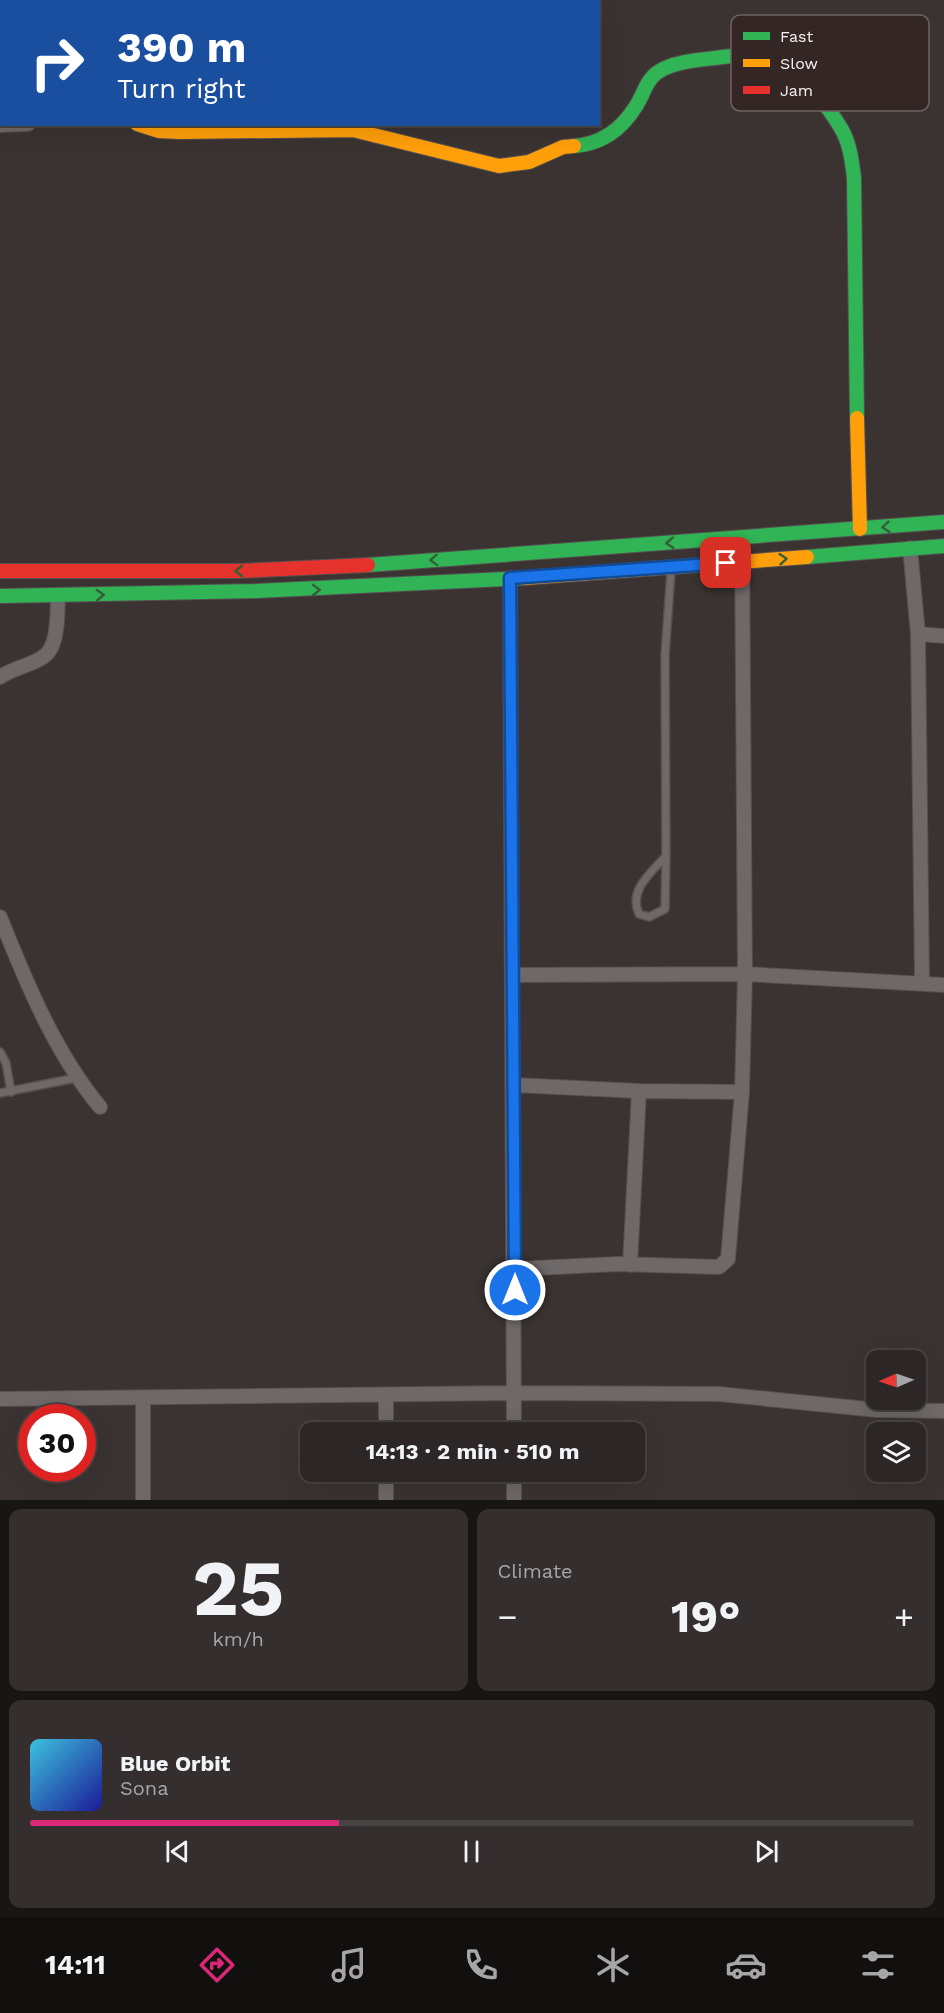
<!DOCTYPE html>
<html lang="en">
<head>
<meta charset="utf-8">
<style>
  body { margin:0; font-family:"Work Sans",sans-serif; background:#342e2e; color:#f1f3f6; height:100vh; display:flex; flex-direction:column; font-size:22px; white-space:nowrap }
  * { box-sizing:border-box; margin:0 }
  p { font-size:20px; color:#a6a5a7 }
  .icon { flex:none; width:33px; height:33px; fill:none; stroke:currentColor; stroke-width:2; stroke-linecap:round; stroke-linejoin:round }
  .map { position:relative; height:1500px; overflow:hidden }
  .sheet { display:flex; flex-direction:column; gap:9px; padding:9px; background:#181515; flex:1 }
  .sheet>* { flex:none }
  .guide { position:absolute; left:0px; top:0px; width:600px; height:126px; box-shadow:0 6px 24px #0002,0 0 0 2px #484343; background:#1a4fa0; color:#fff; overflow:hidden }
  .needle { width:39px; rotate:268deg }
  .tools { position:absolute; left:866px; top:1350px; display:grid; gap:12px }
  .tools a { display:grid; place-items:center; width:60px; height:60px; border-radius:12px; background:#2c2626; box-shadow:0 6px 24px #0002,0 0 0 2px #484343; font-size:30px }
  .speed { position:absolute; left:18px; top:1404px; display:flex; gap:12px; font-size:30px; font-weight:700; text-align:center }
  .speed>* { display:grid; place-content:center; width:78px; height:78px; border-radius:50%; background:#2c2626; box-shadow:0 6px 24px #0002,0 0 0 2px #484343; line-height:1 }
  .speed .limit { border:9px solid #d22; background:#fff; color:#111 }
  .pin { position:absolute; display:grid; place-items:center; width:51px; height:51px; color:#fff; margin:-26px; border-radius:12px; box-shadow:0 3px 9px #0006 }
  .me { position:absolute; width:66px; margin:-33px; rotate:0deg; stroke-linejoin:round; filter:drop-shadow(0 0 4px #0008) }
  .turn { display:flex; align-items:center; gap:21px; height:126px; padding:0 18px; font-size:27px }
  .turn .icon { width:78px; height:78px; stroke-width:2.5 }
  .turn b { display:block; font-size:42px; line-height:51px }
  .big { font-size:45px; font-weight:700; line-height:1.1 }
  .sheet .card { flex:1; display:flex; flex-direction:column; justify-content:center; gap:9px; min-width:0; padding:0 21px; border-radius:12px; background:#342e2e }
  .sheet .dial { align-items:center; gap:0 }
  .dial b { font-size:78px; line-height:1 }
  .song { display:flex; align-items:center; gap:18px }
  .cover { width:72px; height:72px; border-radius:9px; background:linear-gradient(135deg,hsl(190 70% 55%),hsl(240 70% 35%)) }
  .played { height:6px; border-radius:3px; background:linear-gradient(90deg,#db2777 35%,#484343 35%) }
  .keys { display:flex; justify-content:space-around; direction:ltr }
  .heat { display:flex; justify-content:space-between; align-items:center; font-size:33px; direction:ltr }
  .sheet .tiles { flex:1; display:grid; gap:9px; grid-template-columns:1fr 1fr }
  .card:last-child { grid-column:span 2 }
  .trip { position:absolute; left:300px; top:1422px; width:345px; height:60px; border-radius:12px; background:#2c2626; box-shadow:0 6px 24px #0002,0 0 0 2px #484343; font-weight:700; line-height:60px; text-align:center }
  .menu { display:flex; height:96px; justify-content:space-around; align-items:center; background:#120f0f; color:#a6a5a7 }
  .menu .icon { width:42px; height:42px }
  .menu .on { color:#db2777 }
  .menu b { font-size:27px; color:#f1f3f6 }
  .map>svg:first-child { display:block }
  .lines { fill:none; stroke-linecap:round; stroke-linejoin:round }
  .lane-casing { stroke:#554f4e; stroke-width:10 }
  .street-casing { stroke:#554f4e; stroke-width:16 }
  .fast-casing { stroke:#554f4e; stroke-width:16 }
  .slow-casing { stroke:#554f4e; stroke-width:16 }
  .jam-casing { stroke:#554f4e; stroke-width:16 }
  .lane { stroke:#6e6968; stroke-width:7 }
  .street { stroke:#6e6968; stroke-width:14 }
  .fast { stroke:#30b455; stroke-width:14 }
  .slow { stroke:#ff9f0a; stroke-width:14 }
  .jam { stroke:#e5322d; stroke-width:14 }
  .oneway { stroke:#325f38 }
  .route-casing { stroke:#114b97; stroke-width:15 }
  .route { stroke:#1a73e8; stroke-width:10 }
  .key { fill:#332624; stroke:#6f6362; stroke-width:1.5 }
  .key-label { font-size:16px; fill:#fbf2f1 }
</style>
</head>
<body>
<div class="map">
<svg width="944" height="1500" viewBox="0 0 944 1500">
  <rect width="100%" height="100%" fill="#3a3332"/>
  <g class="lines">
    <defs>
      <path id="lane" d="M 666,856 L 665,655 L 671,572
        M 666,856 L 665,909 L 649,917 L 639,914 C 628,890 651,873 666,856 Z
        M 0,1052 L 6,1063 L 11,1092
        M 0,1093 L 76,1078"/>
      <path id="street" d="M 69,0 L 69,2
        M 242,2 L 243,0
        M 0,125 L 28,124
        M 910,548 L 918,634 L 922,983
        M 510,578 L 514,1432
        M 918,634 L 944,636
        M 0,677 C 15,667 30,666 43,657 C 59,647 57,614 58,598
        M 0,917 C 26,982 55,1053 100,1107
        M 514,975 L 745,974 L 944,985
        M 514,1085 L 639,1091
        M 630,1265 L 639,1091 L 742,1092
        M 515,1269 L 618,1264 L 719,1267 L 728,1259 L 742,1092 L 745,974 L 742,538
        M 386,1396 L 386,1432
        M 143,1398 L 143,1500
        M 0,1399 L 515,1393 L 719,1394 L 877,1410 L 944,1411
        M 386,1472 L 386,1500
        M 514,1500 L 514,1472"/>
      <path id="fast" d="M 574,146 C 601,144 622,129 636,106 C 644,94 646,80 658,72 C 673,62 697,60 715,58 C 737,55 757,53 778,60 C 797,66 832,112 842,130 C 850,144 852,162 854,178 L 857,418
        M 807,557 L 944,546
        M 368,565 L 944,522
        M 0,596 L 256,591 L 524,578"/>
      <path id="slow" d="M 137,124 L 159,131 L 180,132 L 353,130 L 499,166 L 529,162 L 563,147 L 574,146
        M 857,418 L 860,529
        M 524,578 L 807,557"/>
      <path id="jam" d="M 0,571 L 240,571 L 368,565"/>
    </defs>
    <use href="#lane" class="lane-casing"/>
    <use href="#street" class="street-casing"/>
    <use href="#fast" class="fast-casing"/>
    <use href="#slow" class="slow-casing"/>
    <use href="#jam" class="jam-casing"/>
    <use href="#lane" class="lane"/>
    <use href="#street" class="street"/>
    <use href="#fast" class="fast"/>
    <use href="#slow" class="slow"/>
    <use href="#jam" class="jam"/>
  </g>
  <defs><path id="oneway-chevron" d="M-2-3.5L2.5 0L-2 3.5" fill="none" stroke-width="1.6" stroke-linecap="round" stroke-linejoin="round" transform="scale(1.5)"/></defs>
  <g class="oneway">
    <use href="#oneway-chevron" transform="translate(886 527) rotate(175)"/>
    <use href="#oneway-chevron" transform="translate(670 543) rotate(176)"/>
    <use href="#oneway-chevron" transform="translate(783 559) rotate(-5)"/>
    <use href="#oneway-chevron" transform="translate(434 560) rotate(178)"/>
    <use href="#oneway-chevron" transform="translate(239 571) rotate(179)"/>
    <use href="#oneway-chevron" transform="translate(316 590) rotate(-1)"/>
    <use href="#oneway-chevron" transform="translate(100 595) rotate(-3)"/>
  </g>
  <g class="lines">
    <defs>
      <path id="route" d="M 515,1290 L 510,578 L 726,563"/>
    </defs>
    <use href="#route" class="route-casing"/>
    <use href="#route" class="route"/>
  </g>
  <rect x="731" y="15" width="198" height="96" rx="9" class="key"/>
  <rect x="743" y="32" width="27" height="8" fill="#30b455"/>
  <rect x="743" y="59" width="27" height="8" fill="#ff9f0a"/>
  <rect x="743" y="86" width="27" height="8" fill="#e5322d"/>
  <g class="key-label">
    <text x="780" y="42">Fast</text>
    <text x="780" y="69">Slow</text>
    <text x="780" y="96">Jam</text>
  </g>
</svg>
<div class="tools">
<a><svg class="needle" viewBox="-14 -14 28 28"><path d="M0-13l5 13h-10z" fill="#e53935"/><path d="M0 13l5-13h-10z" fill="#a6a5a7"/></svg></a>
<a><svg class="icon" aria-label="layers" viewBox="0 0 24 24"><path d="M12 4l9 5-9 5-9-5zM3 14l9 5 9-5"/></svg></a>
</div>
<div class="speed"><div class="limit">30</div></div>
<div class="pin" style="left:726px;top:563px;background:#d93025"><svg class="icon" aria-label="arrive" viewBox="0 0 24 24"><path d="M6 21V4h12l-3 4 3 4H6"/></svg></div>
<svg class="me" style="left:515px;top:1290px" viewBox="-20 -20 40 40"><circle r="17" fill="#1a73e8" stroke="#fff" stroke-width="3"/><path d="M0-11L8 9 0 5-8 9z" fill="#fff"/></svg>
<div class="trip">14:13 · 2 min · 510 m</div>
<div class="guide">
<div class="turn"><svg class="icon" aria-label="right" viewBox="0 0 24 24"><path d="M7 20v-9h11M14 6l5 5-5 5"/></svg><div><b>390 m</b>Turn right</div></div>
</div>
</div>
<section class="sheet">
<div class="tiles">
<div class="card dial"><b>25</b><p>km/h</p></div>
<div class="card"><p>Climate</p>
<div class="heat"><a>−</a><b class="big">19°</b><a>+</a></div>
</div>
<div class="card">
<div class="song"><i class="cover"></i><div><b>Blue Orbit</b><p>Sona</p></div></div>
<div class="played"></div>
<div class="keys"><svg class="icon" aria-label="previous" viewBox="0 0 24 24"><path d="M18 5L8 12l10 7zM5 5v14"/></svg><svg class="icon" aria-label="pause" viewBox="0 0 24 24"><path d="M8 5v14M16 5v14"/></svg><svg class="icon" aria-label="next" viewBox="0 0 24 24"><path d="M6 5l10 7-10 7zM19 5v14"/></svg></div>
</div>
</div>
</section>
<nav class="menu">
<b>14:11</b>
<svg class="icon on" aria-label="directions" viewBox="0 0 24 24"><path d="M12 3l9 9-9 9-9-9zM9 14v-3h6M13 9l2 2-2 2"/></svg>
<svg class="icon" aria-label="music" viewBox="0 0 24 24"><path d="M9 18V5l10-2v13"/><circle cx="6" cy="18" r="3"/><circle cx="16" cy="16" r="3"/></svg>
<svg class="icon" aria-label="phone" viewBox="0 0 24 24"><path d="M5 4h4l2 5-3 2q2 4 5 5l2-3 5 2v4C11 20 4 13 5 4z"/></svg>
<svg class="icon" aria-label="climate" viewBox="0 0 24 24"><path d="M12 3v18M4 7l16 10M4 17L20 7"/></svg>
<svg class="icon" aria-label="car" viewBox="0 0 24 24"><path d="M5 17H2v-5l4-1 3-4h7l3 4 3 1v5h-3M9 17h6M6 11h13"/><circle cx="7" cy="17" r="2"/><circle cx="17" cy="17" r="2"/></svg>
<svg class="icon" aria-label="filters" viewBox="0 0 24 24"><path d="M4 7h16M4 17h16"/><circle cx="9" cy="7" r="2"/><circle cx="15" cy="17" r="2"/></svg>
</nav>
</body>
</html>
